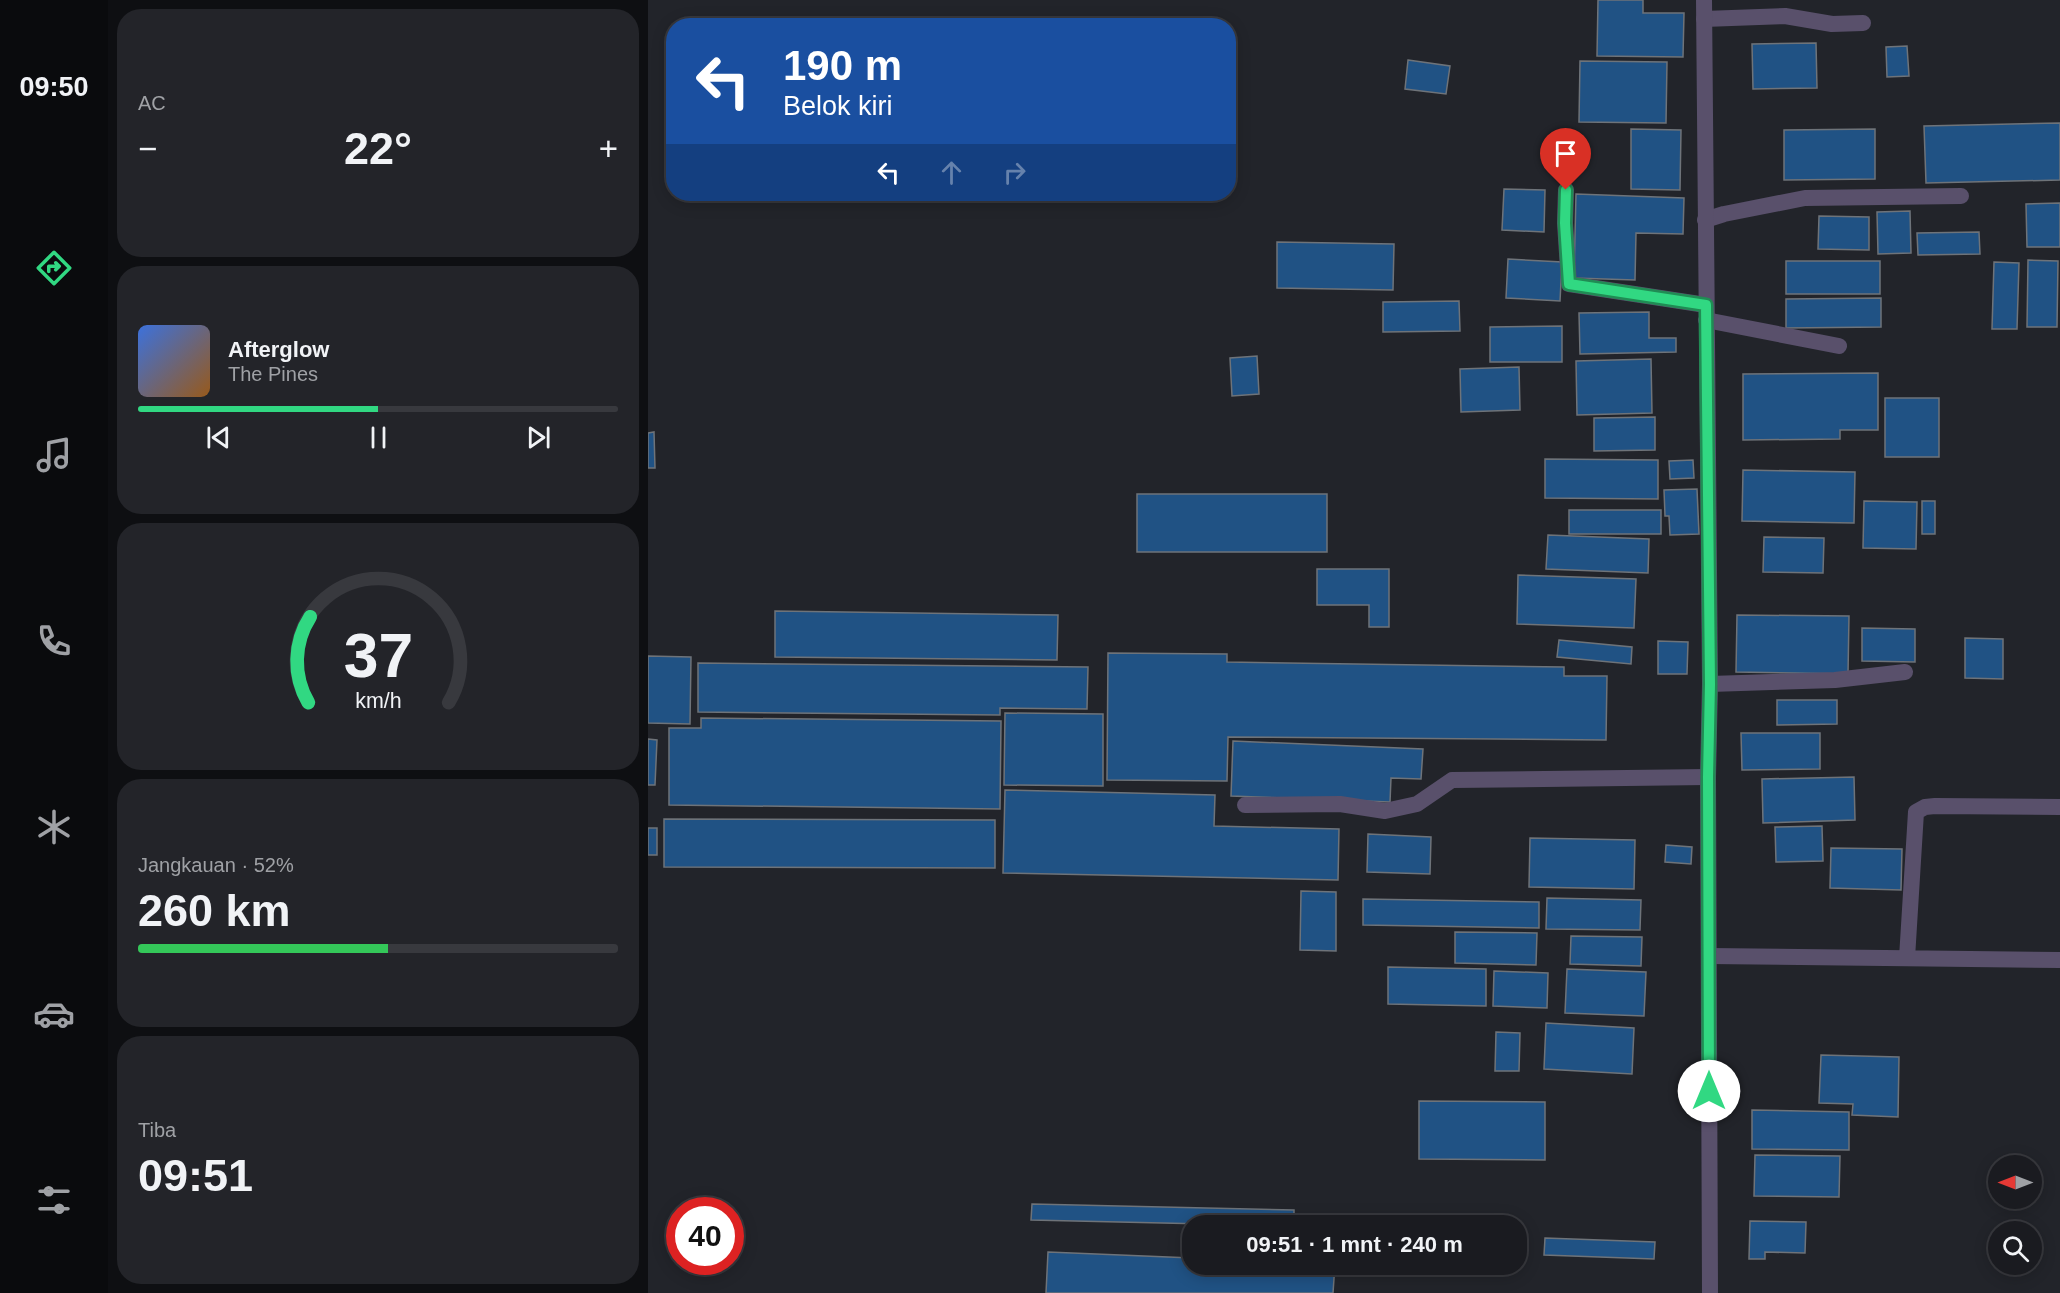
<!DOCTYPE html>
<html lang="id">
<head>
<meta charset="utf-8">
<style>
  body { margin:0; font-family:Helvetica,sans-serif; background:#232429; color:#f1f3f6; height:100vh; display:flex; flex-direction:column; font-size:22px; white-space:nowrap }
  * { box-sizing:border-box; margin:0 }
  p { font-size:20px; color:#9fa1a5 }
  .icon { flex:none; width:33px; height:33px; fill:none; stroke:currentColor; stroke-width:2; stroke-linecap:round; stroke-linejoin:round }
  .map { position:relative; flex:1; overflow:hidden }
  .details { display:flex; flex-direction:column; gap:9px; padding:9px; background:#0e0f12; width:540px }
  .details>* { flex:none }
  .hud { position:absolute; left:18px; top:18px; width:570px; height:183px; border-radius:24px; box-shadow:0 3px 15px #0003,0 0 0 2px #38393e; background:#1a4fa0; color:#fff; overflow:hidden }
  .needle { width:39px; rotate:270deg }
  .fabs { position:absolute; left:1340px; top:1155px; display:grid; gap:12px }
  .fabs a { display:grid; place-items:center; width:54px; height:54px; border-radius:50%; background:#1a1b20; box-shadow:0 3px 15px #0003,0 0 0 2px #38393e; font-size:30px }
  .speed { position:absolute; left:18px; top:1197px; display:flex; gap:12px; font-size:30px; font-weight:700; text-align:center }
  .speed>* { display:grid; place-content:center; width:78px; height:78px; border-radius:50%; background:#1a1b20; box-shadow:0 3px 15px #0003,0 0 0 2px #38393e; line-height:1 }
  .speed .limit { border:9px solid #d22; background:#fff; color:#111 }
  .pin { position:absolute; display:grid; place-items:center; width:51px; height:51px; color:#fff; margin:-62px -26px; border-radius:50% 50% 50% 0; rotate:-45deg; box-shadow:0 0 6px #0007 }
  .pin .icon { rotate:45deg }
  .me { position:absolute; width:66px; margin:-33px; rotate:0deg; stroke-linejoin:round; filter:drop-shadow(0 0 4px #0008) }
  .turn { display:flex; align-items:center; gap:21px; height:126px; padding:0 18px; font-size:27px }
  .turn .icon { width:78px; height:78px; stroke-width:2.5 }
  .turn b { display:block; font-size:42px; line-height:51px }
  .lanes { display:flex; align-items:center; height:57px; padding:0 18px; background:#0003; justify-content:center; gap:30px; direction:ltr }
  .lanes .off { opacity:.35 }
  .big { font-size:45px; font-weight:800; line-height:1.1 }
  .details .widget { flex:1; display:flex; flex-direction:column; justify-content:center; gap:9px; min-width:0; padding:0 21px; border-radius:24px; background:#232429 }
  .details .dial { align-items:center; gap:0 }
  .dial svg { height:156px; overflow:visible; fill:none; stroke:#38393e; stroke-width:7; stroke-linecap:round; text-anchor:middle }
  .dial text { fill:#f1f3f6; stroke:none }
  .song { display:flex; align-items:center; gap:18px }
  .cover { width:72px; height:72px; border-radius:9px; background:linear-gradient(135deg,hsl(220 70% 55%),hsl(30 70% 35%)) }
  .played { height:6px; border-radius:3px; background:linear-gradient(90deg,#31d882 50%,#38393e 50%) }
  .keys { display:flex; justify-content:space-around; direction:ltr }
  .heat { display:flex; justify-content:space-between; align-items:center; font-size:33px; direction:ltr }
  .charge { height:9px; border-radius:4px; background:linear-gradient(90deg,#34c759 52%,#38393e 0) }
  .trip { position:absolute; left:534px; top:1215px; width:345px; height:60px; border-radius:24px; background:#1a1b20; box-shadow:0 3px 15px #0003,0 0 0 2px #38393e; font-weight:800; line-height:60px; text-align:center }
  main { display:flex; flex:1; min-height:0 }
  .tabs { display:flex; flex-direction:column; width:108px; justify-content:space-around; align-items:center; background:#0a0b0d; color:#9fa1a5 }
  .tabs .icon { width:42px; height:42px }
  .tabs .current { color:#31d882 }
  .tabs b { font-size:27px; color:#f1f3f6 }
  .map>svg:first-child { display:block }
  .building { fill:#205284; stroke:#6e7379; stroke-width:1.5 }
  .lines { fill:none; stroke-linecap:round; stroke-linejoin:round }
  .service { stroke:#59506b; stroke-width:16 }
  .minor { stroke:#59506b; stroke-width:16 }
  .tertiary { stroke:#59506b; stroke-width:16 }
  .route-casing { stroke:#208c54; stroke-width:15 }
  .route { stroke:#31d882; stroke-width:10 }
</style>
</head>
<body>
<main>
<nav class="tabs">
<b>09:50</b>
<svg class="icon current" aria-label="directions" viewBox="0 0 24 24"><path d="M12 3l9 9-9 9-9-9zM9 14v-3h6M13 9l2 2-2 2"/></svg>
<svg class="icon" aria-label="music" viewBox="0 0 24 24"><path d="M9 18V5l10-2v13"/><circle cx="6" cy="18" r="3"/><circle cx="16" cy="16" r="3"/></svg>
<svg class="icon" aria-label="phone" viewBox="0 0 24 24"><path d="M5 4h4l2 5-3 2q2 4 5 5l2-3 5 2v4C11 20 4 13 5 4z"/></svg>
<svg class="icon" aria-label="climate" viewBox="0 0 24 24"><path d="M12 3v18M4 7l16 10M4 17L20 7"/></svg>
<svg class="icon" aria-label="car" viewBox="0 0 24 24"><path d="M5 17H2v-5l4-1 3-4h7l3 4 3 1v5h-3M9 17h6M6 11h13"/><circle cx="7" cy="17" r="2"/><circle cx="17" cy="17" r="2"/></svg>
<svg class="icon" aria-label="filters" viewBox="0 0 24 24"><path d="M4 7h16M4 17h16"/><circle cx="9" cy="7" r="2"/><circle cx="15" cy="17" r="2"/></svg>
</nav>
<section class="details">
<div class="widget"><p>AC</p>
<div class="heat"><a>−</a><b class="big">22°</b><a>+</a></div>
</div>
<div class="widget">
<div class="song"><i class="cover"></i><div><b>Afterglow</b><p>The Pines</p></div></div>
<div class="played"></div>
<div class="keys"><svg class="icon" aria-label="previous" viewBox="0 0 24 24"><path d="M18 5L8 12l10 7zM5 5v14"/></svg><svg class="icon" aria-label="pause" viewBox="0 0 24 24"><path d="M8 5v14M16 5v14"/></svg><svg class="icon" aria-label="next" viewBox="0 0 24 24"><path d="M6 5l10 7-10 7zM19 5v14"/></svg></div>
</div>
<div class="widget dial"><svg viewBox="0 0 100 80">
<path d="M14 69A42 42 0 1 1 86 69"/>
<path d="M14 69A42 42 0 0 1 15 25" stroke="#31d882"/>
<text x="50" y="56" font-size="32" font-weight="700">37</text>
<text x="50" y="72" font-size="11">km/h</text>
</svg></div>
<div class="widget"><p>Jangkauan · 52%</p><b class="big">260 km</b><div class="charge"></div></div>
<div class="widget"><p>Tiba</p><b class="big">09:51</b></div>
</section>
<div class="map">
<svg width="1412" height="1293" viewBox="0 0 1412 1293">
  <rect width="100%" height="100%" fill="#22242a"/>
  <path class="building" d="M 950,0 L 995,0 L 995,13 L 1036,13 L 1035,57 L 949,56 Z
    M 1168,43 L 1169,88 L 1105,89 L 1104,44 Z
    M 1259,46 L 1261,76 L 1239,77 L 1238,47 Z
    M 760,60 L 802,66 L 798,94 L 757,89 Z
    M 932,61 L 1019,62 L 1018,123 L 931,122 Z
    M 1412,123 L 1412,180 L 1278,183 L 1276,126 Z
    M 983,129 L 1033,130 L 1032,190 L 983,189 Z
    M 1227,129 L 1227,179 L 1136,180 L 1136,130 Z
    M 856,189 L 897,190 L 896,232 L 854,230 Z
    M 928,194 L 1036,198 L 1035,234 L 988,233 L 987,280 L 926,278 Z
    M 1412,203 L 1412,247 L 1379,247 L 1378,204 Z
    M 1262,211 L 1263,253 L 1230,254 L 1229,212 Z
    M 1171,216 L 1221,217 L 1221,250 L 1170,249 Z
    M 1331,232 L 1332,254 L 1270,255 L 1269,233 Z
    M 629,242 L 746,244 L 745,290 L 629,288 Z
    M 860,259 L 914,262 L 912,301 L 858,298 Z
    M 1380,260 L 1410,261 L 1409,327 L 1379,327 Z
    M 1138,261 L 1232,261 L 1232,294 L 1138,294 Z
    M 1346,262 L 1371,263 L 1369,329 L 1344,329 Z
    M 1233,298 L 1233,327 L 1138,328 L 1138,299 Z
    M 811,301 L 812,331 L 735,332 L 735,302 Z
    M 1001,312 L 1001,338 L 1028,338 L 1028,352 L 932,354 L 931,313 Z
    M 914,326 L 914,362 L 842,362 L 842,327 Z
    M 609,356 L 611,394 L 584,396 L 582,358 Z
    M 1003,359 L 1004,413 L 929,415 L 928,361 Z
    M 871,367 L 872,410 L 813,412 L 812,369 Z
    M 1230,373 L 1230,430 L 1192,430 L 1192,439 L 1095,440 L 1095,374 Z
    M 1237,398 L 1291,398 L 1291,457 L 1237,457 Z
    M 1007,417 L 1007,450 L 946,451 L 946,418 Z
    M 6,432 L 7,468 L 0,468 L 0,433 Z
    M 897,459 L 1010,460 L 1010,499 L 897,498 Z
    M 1045,460 L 1046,478 L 1022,479 L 1021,461 Z
    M 1095,470 L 1207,472 L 1206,523 L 1094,521 Z
    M 1049,489 L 1051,534 L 1022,535 L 1021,516 L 1017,516 L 1016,490 Z
    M 489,494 L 679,494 L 679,552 L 489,552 Z
    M 1216,501 L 1269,502 L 1268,549 L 1215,548 Z
    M 1274,501 L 1287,501 L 1287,534 L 1274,534 Z
    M 921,510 L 1013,510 L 1013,534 L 921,534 Z
    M 900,535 L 1001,539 L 1000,573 L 898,569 Z
    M 1116,537 L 1176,538 L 1175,573 L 1115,572 Z
    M 669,569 L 741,569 L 741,627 L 721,627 L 721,605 L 669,605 Z
    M 870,575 L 988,579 L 986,628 L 869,624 Z
    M 127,611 L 410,615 L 409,660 L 127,657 Z
    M 1089,615 L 1201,616 L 1200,674 L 1088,672 Z
    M 1214,628 L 1267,629 L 1267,662 L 1214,661 Z
    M 1317,638 L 1355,639 L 1355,679 L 1317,678 Z
    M 911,640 L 984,647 L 983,664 L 909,657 Z
    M 1010,641 L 1040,642 L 1039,674 L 1010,674 Z
    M 460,653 L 579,654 L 579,662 L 916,667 L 916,676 L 959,676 L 958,740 L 580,737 L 579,781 L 459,780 Z
    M 0,656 L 43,657 L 42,724 L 0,723 Z
    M 50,663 L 440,667 L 439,709 L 352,708 L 352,715 L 50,712 Z
    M 1129,700 L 1189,700 L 1189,724 L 1129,725 Z
    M 357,713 L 455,714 L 455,786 L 356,785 Z
    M 53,718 L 353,721 L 352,809 L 21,805 L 21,728 L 53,728 Z
    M 1093,733 L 1172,733 L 1172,769 L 1094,770 Z
    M 0,739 L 9,740 L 7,785 L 0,785 Z
    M 585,741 L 775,749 L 773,779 L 743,778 L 742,802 L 583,796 Z
    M 1206,777 L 1207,820 L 1115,823 L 1114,779 Z
    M 357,790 L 567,795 L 566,826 L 691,829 L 690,880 L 355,873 Z
    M 16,819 L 347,820 L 347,868 L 16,867 Z
    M 1174,826 L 1175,861 L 1128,862 L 1127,827 Z
    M 0,828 L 9,828 L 9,855 L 0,855 Z
    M 720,834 L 783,837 L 782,874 L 719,872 Z
    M 882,838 L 987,840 L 986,889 L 881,887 Z
    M 1018,845 L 1044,847 L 1043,864 L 1017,862 Z
    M 1183,848 L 1254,849 L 1253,890 L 1182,888 Z
    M 653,891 L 688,892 L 688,951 L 652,950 Z
    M 899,898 L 993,900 L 992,930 L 898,929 Z
    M 715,899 L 891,902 L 891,928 L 715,925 Z
    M 807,932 L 889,933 L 888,965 L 807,963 Z
    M 923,936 L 994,937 L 993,966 L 922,964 Z
    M 740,967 L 838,969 L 838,1006 L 740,1004 Z
    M 919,969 L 998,972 L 996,1016 L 917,1013 Z
    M 846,971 L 900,973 L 899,1008 L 845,1006 Z
    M 898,1023 L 986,1028 L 984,1074 L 896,1069 Z
    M 848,1032 L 872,1033 L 871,1071 L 847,1071 Z
    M 1173,1055 L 1251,1057 L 1250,1117 L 1204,1115 L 1205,1104 L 1171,1103 Z
    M 771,1101 L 897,1102 L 897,1160 L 771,1159 Z
    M 1104,1110 L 1201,1112 L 1201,1150 L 1104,1149 Z
    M 1107,1155 L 1192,1156 L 1191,1197 L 1106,1196 Z
    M 384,1204 L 646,1210 L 646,1226 L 383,1220 Z
    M 1102,1221 L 1158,1222 L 1157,1253 L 1117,1252 L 1117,1259 L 1101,1259 Z
    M 897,1238 L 1007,1242 L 1006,1259 L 896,1255 Z
    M 400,1252 L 544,1258 L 544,1264 L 687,1264 L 685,1293 L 398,1293 Z"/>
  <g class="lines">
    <path class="service" d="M 1057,220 L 1076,214 L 1157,198 L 1313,196
      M 1058,320 L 1191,346
      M 597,805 L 692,804 L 737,811 L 769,804 L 804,780 L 1060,777
      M 1061,956 L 1412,960
      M 1259,958 L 1268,812 L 1277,807 L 1287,806 L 1412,807"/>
    <path class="minor" d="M 1056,19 L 1137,16 L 1184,24 L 1215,23
      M 918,190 L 917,223 L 921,284 L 1058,305
      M 1062,684 L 1187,680 L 1257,672"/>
    <path class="tertiary" d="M 1056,0 L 1062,684 L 1060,777 L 1062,1293"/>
  </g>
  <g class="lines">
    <defs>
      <path id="route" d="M 918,190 L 917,223 L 921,284 L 1058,305 L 1062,684 L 1060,777 L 1061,1091"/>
    </defs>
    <use href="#route" class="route-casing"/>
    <use href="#route" class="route"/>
  </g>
</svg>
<div class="fabs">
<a><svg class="needle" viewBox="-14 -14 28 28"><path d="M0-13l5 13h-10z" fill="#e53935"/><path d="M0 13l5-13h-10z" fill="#9fa1a5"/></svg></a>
<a><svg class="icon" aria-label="search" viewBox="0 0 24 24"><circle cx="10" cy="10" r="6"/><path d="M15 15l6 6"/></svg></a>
</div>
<div class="speed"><div class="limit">40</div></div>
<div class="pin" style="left:918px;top:190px;background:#d93025"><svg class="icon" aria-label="arrive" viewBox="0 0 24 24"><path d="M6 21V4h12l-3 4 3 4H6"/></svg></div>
<svg class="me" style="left:1061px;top:1091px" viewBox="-20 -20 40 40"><circle r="19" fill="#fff"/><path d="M0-13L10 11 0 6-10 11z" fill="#31d882"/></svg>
<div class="trip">09:51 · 1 mnt · 240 m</div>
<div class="hud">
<div class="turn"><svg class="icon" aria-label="left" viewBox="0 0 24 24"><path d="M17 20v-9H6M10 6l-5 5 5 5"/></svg><div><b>190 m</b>Belok kiri</div></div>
<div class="lanes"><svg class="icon" aria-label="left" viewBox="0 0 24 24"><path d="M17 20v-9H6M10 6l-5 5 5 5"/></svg><svg class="icon off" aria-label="ahead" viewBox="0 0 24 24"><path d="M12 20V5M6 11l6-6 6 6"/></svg><svg class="icon off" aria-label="right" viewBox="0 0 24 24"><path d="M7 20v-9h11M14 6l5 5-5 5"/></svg></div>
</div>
</div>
</main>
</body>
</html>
